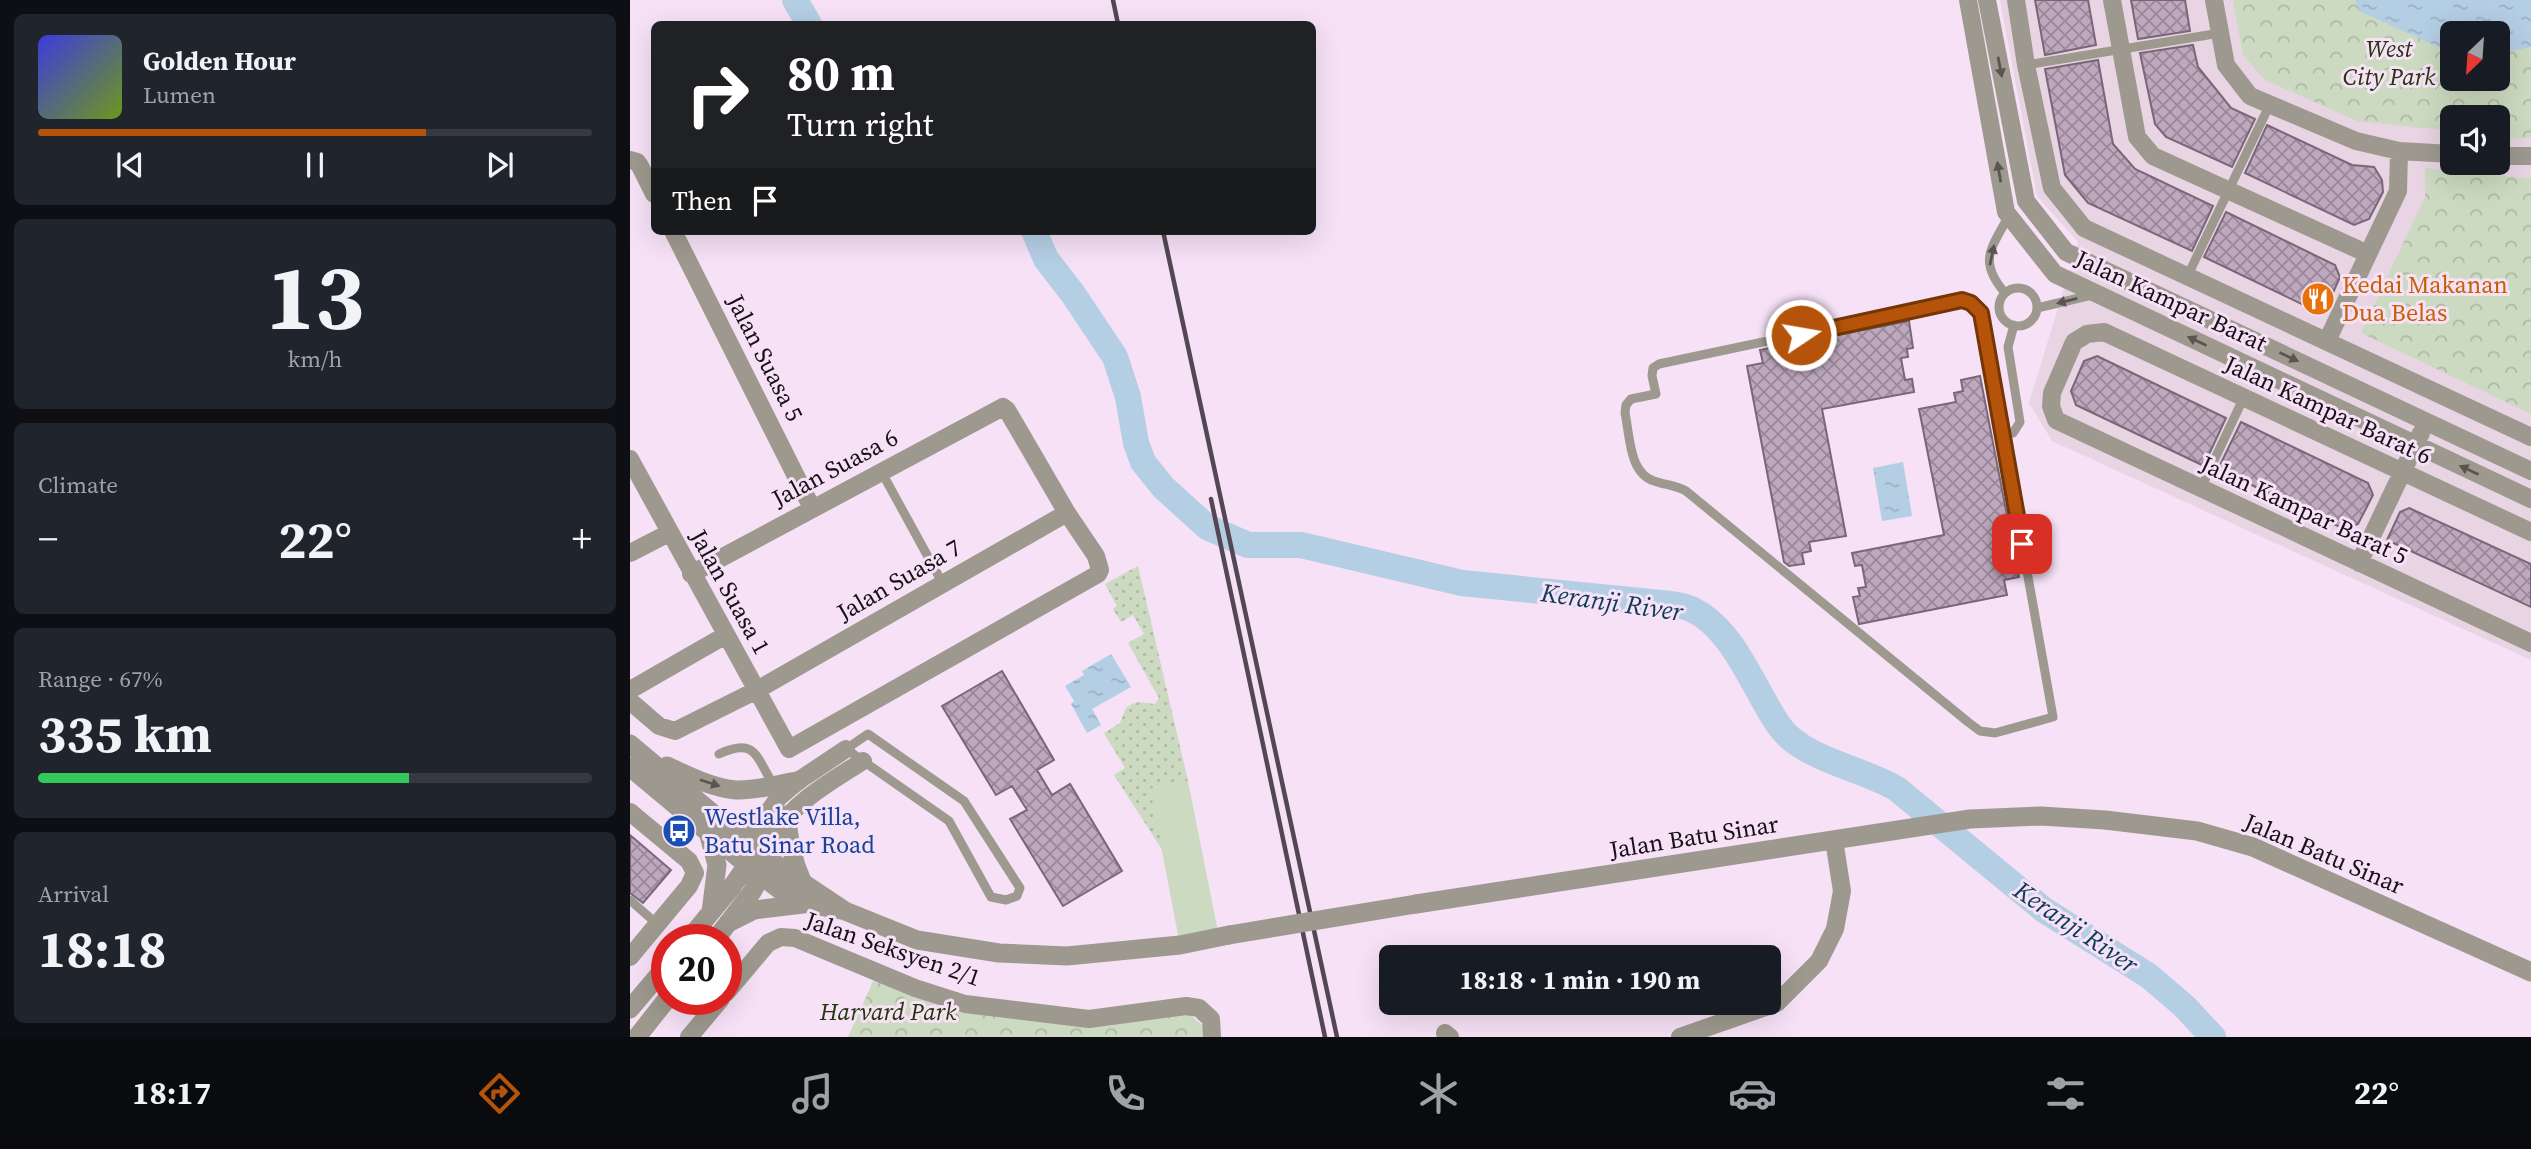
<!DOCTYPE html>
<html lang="en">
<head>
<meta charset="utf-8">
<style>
  body { margin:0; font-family:"Source Serif 4",serif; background:#20242c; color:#f1f3f6; height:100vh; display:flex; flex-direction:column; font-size:26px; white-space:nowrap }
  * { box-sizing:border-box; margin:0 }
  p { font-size:23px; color:#9ea1a6 }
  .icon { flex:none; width:38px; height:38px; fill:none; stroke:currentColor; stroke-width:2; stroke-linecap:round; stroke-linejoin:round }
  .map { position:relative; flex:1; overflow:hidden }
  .details { display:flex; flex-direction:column; gap:14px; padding:14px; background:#0d0f14; width:630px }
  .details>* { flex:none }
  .banner { position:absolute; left:21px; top:21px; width:665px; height:214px; border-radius:10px; box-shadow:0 7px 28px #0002; background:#202124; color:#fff; overflow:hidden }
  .needle { width:46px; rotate:205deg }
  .buttons { position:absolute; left:1810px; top:21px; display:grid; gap:14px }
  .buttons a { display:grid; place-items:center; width:70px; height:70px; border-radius:10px; background:#171b24; box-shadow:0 7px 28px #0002; font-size:35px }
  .speed { position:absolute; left:21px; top:924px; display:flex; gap:14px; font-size:35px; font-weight:700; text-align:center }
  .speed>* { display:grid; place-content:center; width:91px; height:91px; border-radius:50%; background:#171b24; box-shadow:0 7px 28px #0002; line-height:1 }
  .speed .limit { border:10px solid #d22; background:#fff; color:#111 }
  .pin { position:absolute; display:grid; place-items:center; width:60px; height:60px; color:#fff; margin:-30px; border-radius:14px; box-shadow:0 4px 10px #0006 }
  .me { position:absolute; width:77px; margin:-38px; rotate:78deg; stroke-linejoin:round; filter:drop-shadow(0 0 5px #0008) }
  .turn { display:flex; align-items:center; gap:24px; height:147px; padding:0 21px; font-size:32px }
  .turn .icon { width:91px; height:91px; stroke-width:2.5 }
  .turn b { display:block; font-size:49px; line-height:60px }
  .then { display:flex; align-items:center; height:66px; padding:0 21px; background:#0003; gap:14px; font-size:26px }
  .big { font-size:52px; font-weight:700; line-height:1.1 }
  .details .tile { flex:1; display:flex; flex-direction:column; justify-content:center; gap:10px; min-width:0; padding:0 24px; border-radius:10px; background:#20242c }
  .details .dial { align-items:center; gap:0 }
  .dial b { font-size:91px; line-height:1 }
  .song { display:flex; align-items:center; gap:21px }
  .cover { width:84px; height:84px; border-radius:10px; background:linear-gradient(135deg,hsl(240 70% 55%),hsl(80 70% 35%)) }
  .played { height:7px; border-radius:4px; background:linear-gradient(90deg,#b45309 70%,#363941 70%) }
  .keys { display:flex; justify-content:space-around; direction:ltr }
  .heat { display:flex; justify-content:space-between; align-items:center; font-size:38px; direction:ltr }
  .charge { height:10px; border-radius:5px; background:linear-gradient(90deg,#34c759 67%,#363941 0) }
  .trip { position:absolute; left:749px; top:945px; width:402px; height:70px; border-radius:10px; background:#171b24; box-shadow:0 7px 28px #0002; font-weight:700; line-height:70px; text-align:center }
  .dock { display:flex; height:112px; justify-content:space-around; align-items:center; background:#090b0e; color:#9ea1a6 }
  .dock .icon { width:49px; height:49px }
  .dock .on { color:#b45309 }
  .dock b { font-size:32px; color:#f1f3f6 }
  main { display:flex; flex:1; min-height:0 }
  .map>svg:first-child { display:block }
  .commercial { fill:#e8d4e3; fill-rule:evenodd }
  .grass { fill:#cbdac0 }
  .park { fill:url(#park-crowns); fill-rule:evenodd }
  .garden { fill:url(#garden-dots) }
  .water { fill:url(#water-ripples) }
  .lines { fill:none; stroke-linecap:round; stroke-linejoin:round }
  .river { stroke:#b4cee4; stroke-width:26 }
  .building { fill:url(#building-cross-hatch); stroke:#796779; stroke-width:2 }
  .service { stroke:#9d998e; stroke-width:9 }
  .minor { stroke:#9d998e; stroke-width:18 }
  .tertiary { stroke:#9d998e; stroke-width:19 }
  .rail { stroke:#524752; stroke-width:4.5 }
  .tertiary-bridge { stroke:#9d998e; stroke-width:19 }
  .oneway { fill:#5a5452 }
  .route-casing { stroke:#753606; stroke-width:18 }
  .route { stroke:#b45309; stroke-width:12 }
  .labels { text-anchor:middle; stroke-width:6; stroke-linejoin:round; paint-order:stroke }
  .park-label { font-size:24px; font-style:italic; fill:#23370b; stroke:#f6e1f6 }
  .food-label { font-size:24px; fill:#c56008; stroke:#f6e1f6; text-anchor:start }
  .street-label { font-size:24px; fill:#171017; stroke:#f6e1f6 }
  .transit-label { font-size:24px; fill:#164399; stroke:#f6e1f6; text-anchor:start }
  .water-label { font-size:26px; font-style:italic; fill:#0e3b59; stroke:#f6e1f6 }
</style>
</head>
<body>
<main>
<section class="details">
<div class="tile">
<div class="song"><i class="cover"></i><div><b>Golden Hour</b><p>Lumen</p></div></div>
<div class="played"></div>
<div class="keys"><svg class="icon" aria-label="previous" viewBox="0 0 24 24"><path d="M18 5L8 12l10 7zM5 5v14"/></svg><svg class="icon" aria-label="pause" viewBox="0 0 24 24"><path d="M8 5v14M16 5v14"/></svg><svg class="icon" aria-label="next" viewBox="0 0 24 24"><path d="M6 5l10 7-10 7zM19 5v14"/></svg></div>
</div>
<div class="tile dial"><b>13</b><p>km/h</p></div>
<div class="tile"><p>Climate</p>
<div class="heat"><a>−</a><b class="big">22°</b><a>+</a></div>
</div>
<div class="tile"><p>Range · 67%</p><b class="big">335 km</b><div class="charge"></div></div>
<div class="tile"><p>Arrival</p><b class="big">18:18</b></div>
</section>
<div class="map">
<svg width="1901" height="1037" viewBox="0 0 1901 1037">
  <defs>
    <pattern id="park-crowns" width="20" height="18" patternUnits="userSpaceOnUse" patternTransform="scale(1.75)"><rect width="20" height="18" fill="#cbdac0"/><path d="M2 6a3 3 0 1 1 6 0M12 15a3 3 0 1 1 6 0" fill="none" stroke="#aebaa4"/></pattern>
    <pattern id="garden-dots" width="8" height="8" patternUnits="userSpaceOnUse" patternTransform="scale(1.75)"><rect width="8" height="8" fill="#cbdac0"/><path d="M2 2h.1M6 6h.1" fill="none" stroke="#aebaa4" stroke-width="1.8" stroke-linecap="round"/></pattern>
    <pattern id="water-ripples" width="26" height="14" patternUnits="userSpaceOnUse" patternTransform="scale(1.75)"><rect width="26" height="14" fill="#b4cee4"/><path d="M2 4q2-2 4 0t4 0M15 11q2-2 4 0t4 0" fill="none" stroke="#9ab0c3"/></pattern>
    <pattern id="building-cross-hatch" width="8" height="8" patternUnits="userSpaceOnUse" patternTransform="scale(1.75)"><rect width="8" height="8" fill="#bda8bd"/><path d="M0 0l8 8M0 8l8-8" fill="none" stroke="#998799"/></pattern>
  </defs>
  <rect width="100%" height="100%" fill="#f6e1f6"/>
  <path class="commercial" d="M 1370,0 L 1901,0 L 1901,660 L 1422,441 L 1399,403 L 1448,242 L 1407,196 ZM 1822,33 L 1867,33 L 1867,79 L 1822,79 ZM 1822,117 L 1867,117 L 1867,163 L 1822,163 Z"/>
  <path class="grass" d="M 558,781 L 589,937 L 550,945 L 520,789 Z"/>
  <path class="park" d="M 1603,0 L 1901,0 L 1901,137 L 1892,139 L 1867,136 L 1867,117 L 1822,117 L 1822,131 L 1727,121 L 1635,80 L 1613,55 ZM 1822,33 L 1867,33 L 1867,79 L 1822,79 Z
    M 1795,168 L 1894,178 L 1901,177 L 1901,414 L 1731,333 L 1795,197 Z
    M 244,979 L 316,1009 L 463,1026 L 558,1014 L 575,1027 L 575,1037 L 218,1037 Z"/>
  <path class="garden" d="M 508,566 L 558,781 L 520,789 L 533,851 L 484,775 L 495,768 L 474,733 L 490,723 L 496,708 L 502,704 L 509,702 L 525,704 L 529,698 L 498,643 L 514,634 L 503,615 L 491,622 L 483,609 L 487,606 L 475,584 Z"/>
  <path class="water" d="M 1725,0 L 1901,0 L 1901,47 L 1867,54 L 1867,33 L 1822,33 L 1822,53 L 1731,12 Z
    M 1273,462 L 1282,516 L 1252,521 L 1243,468 Z
    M 481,654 L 501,687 L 462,709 L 471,725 L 457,733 L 441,704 L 444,701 L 435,686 L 454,675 L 452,671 Z"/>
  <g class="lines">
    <path class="river" d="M 165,0 L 179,24
      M 404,231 L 416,259 L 443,294 L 485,357 L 498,397 L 506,443 L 513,462 L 533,487 L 577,527 L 618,545 L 671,545 L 832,583 L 1041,604 C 1047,605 1055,606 1061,609 C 1105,629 1124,691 1150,727 C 1173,759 1234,769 1267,789 L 1414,910 L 1519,976 L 1554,1006 L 1583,1037"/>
  </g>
  <path class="building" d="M 1405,0 L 1458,0 L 1466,45 L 1415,55 Z
    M 1501,0 L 1555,0 L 1560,31 L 1508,39 Z
    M 1563,45 L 1568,67 L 1601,108 L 1625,119 L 1602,167 L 1536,137 L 1525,124 L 1510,53 Z
    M 1468,60 L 1483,144 L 1505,169 L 1583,206 L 1562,251 L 1458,203 L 1435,175 L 1415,69 Z
    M 1637,125 L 1722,165 L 1744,167 L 1752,180 L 1753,192 L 1739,219 L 1724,225 L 1615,173 Z
    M 1596,212 L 1705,265 L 1710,277 L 1698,304 L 1684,310 L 1574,257 Z
    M 1279,321 L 1283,348 L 1277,349 L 1278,357 L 1271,358 L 1275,380 L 1282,379 L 1284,392 L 1192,409 L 1216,536 L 1179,542 L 1181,551 L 1172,553 L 1174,564 L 1159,566 L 1154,562 L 1117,366 L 1133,363 L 1130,350 Z
    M 1467,356 L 1596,418 L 1575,463 L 1573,462 L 1572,465 L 1446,405 L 1441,391 L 1454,361 Z
    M 1350,376 L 1389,577 L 1374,580 L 1377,595 L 1229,624 L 1223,597 L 1230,596 L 1228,588 L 1236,587 L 1232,565 L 1225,566 L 1222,553 L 1314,535 L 1289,409 L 1326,402 L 1324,393 L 1333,391 L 1331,380 Z
    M 1611,422 L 1738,483 L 1743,495 L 1728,524 L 1714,529 L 1588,469 Z
    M 1779,508 L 1901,564 L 1901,607 L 1757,540 L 1770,512 Z
    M 372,671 L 424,760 L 407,770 L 422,795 L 440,784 L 492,871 L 433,906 L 380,819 L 397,810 L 382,786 L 366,795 L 312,706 Z
    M 0,835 L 41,870 L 13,903 L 0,893 Z"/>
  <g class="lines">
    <path class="service" d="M 1396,65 L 1590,33
      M 1557,277 L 1640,104
      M1369 307a19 19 0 1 1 38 0a19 19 0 1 1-38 0Z
      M 1375,293 C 1347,260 1362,248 1379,215
      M 1332,300 L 1341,303 L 1351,313 L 1423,717 L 1365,733 L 1350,731 L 1338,722 L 1056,491 C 1045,485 1035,485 1024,481 C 999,473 1000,436 995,413 L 996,405 L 1001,399 L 1026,394 L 1022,376 L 1023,368 L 1029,364 Z
      M 1407,308 L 1462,295
      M 1373,436 L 1383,433 L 1390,422 L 1378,347 L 1384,325
      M 251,471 L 313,584
      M 1571,488 L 1614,397
      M 238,734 L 334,801 L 390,888 L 387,896 L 376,900 L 361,897 L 319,821 L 216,749 Z
      M 89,754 C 126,737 126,757 143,784
      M 0,900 L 27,924"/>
    <path class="minor" d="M 1338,0 L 1376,212 L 1425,274 L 1901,499
      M 1357,0 L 1396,201 L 1436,252 L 1901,471
      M 1386,0 L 1396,65 L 1422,188 L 1454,228 L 1901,437
      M 1482,0 L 1507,137 L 1523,156 L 1738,254
      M 1584,0 L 1596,65 L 1620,96 L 1726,141 L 1769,151 L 1822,154
      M 1867,156 L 1901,156
      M 0,160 L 7,162 L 10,166 L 24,194
      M 43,231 L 182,508
      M 1697,341 L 1768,191 L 1769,151
      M 0,459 L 159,749 L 468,574 L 470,570 L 466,556 L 437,513 L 377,410 L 373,407 L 61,574
      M 1901,532 L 1474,332 L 1457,334 L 1444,342 L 1422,393 L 1421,406 L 1426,420 L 1901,643
      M 0,553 L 39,533
      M 1729,563 L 1791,433
      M 0,690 L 96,635
      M 0,701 L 29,726 L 45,731 L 127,690 L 437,513
      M 0,812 L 59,861 L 65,873 L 59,886 L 0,957
      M 117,854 L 117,842 L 149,797 L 168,781 L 216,749
      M 131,865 C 130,852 134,847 142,836 C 167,800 197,784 233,761
      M 96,993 L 138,943 L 151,937 L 165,938 L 285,988 L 335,1004 L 459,1019 L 556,1006 L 569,1008 L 581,1019 L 582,1037
      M 815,1033 L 820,1037
      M 59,1037 L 91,999
      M 1050,1037 L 1147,1003 L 1189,961 L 1205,929 L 1212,891 L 1204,840"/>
    <path class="tertiary" d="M 0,744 L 130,853 L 164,877 L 215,911 L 287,940 L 369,953 L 437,956 L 550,945 L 599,935
      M 37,766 C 59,776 82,788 106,790 C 127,791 147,784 168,781
      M 0,767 L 117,865 L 154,893 L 178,904 L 211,910
      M 157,815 C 158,840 162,859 172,881
      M 78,832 L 87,865 L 81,912
      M 786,904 L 1340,819 L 1411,816 L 1475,820 L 1567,831 L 1623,847 L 1901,972
      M 98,923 L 124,910 L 173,904
      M 58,940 L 101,888 L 117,865
      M 85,940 L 122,892 L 131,876
      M 0,1009 L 37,965
      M 7,1037 L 37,999"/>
    <path class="rail" d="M 483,0 L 488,24
      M 533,231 L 707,1037
      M 581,499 L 695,1037"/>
    <path class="tertiary-bridge" d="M 599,935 L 786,904"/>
  </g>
  <defs><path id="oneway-solid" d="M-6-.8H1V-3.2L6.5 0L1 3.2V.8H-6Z" transform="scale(1.75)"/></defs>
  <g class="oneway">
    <use href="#oneway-solid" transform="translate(1370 67) rotate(79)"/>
    <use href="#oneway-solid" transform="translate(1369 172) rotate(-100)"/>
    <use href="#oneway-solid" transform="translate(1362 255) rotate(-78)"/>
    <use href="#oneway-solid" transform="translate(1437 301) rotate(166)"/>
    <use href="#oneway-solid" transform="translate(1567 341) rotate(-155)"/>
    <use href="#oneway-solid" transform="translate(1659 357) rotate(25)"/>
    <use href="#oneway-solid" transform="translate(1839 470) rotate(-155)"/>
    <use href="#oneway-solid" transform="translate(80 783) rotate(18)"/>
  </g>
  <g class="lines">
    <defs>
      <path id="route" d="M 1171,335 L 1332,300 L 1341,303 L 1351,313 L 1392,544"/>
    </defs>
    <use href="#route" class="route-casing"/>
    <use href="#route" class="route"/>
  </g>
  <defs>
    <symbol id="restaurant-disc" viewBox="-11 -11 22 22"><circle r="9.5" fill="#e8710a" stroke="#f6e1f6"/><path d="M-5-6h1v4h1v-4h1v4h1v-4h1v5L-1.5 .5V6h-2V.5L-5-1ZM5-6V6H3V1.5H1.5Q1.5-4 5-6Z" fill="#fff"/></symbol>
    <symbol id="bus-disc" viewBox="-11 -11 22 22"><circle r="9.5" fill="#1a4fb4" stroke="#f6e1f6"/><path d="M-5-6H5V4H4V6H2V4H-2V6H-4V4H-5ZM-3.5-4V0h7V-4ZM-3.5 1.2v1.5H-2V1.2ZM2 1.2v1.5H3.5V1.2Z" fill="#fff"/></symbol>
  </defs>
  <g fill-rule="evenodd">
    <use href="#restaurant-disc" x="1669" y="280" width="38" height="38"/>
    <use href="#bus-disc" x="30" y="812" width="38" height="38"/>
  </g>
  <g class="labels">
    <g class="park-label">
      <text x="1759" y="57">West<tspan x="1759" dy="28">City Park</tspan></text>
      <text x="258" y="1020">Harvard Park</text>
    </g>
    <g class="food-label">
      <text x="1712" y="293">Kedai Makanan<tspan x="1712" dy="28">Dua Belas</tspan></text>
    </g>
    <g class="street-label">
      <text transform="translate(1541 301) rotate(25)" y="8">Jalan Kampar Barat</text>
      <text transform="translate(135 358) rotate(63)" y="8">Jalan Suasa 5</text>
      <text transform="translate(1698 410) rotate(25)" y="8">Jalan Kampar Barat 6</text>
      <text transform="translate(205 468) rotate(-28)" y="8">Jalan Suasa 6</text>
      <text transform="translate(1674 510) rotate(25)" y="8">Jalan Kampar Barat 5</text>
      <text transform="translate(269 580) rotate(-30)" y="8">Jalan Suasa 7</text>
      <text transform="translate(100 592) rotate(61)" y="8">Jalan Suasa 1</text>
      <text transform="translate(1064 837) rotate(-9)" y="8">Jalan Batu Sinar</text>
      <text transform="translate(1694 854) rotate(23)" y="8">Jalan Batu Sinar</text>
      <text transform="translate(263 949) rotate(19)" y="8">Jalan Seksyen 2/1</text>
    </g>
    <g class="transit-label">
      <text x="74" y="825">Westlake Villa,<tspan x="74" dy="28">Batu Sinar Road</tspan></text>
    </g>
    <g class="water-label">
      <text transform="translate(982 602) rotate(8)" y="9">Keranji River</text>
      <text transform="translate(1446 927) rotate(34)" y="9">Keranji River</text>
    </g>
  </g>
</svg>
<div class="buttons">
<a><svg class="needle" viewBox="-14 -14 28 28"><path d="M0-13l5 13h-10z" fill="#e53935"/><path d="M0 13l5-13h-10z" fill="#9ea1a6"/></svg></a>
<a><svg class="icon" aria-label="sound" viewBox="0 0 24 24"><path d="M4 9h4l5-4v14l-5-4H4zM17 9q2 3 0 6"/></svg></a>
</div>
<div class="speed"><div class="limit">20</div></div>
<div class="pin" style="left:1392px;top:544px;background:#d93025"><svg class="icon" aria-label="arrive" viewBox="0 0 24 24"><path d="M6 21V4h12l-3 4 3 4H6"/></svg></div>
<svg class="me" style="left:1171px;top:335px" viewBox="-20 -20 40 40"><circle r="17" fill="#b45309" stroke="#fff" stroke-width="3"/><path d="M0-11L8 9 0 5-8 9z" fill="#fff"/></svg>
<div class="trip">18:18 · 1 min · 190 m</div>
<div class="banner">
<div class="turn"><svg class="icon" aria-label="right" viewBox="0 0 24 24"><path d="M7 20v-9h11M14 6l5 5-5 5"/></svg><div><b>80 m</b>Turn right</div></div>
<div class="then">Then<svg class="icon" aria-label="arrive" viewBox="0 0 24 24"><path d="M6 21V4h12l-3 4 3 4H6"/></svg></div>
</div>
</div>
</main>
<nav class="dock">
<b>18:17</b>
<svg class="icon on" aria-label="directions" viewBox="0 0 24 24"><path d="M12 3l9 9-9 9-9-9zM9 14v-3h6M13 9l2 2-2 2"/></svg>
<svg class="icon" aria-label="music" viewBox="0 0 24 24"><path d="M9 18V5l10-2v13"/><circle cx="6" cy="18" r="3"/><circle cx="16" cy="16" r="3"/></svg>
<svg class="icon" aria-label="phone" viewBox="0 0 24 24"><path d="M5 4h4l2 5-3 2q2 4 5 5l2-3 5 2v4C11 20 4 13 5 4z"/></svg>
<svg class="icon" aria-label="climate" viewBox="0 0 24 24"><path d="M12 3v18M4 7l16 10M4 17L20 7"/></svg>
<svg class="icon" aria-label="car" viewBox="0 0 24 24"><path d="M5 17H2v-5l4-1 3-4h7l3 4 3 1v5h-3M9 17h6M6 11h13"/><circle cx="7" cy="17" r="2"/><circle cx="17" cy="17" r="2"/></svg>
<svg class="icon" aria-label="filters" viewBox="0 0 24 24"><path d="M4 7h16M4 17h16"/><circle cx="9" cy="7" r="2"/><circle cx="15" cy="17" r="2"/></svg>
<b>22°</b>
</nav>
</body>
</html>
